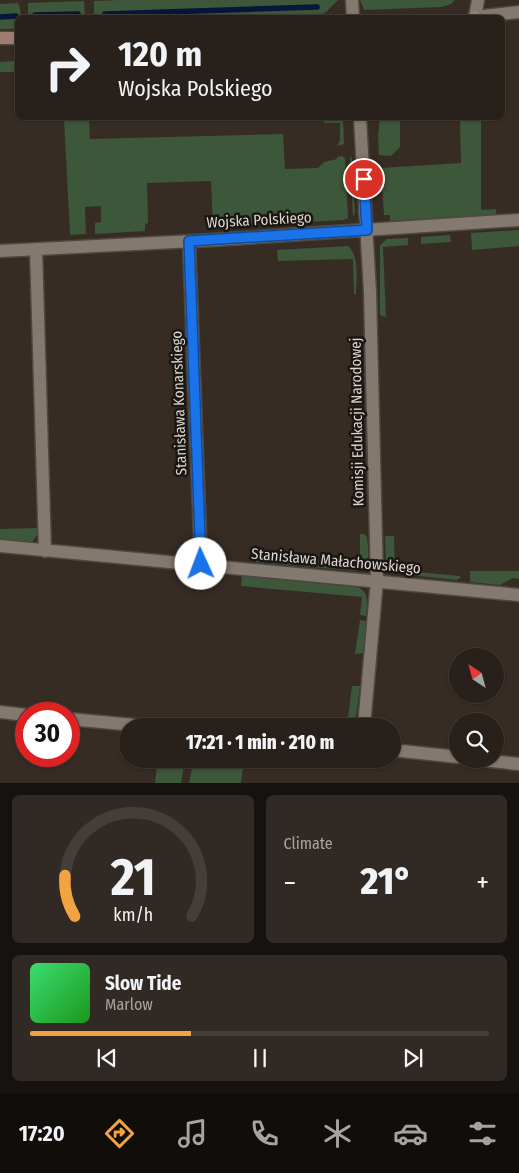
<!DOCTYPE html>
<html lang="en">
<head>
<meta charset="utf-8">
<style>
  body { margin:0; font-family:"Fira Sans Condensed",sans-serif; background:#302924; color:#f1f3f6; height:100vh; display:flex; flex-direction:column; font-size:19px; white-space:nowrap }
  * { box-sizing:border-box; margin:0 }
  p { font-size:16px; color:#a5a3a3 }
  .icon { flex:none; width:28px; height:28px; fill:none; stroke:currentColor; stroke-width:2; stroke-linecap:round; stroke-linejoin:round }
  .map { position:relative; height:783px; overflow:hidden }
  .panel { display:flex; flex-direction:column; gap:12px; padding:12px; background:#16120f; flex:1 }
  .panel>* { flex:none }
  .guide { position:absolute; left:15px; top:15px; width:490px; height:105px; border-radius:8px; box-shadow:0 1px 4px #0004,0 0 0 1px #443e3a; background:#28211b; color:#f1f3f6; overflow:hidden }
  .needle { width:32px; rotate:324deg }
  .controls { position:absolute; left:449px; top:648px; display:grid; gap:10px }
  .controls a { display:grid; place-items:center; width:55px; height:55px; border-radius:50%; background:#28211b; box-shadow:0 1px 4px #0004,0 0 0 1px #443e3a; font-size:25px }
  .speed { position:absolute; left:15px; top:702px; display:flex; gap:10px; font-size:25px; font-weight:700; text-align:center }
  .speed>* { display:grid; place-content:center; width:65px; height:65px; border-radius:50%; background:#28211b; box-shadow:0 1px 4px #0004,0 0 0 1px #443e3a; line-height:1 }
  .speed .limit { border:8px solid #d22; background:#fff; color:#111 }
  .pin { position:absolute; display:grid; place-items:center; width:42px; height:42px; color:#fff; margin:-21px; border:2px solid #fff; border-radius:50%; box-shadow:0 1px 5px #0007 }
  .me { position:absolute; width:55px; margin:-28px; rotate:358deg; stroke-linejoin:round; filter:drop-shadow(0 0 4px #0008) }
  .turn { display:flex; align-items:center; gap:18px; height:105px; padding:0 20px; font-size:22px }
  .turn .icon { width:65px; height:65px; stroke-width:2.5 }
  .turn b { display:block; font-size:35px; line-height:42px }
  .big { font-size:38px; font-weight:800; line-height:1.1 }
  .panel .tile { flex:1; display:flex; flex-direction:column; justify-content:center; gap:8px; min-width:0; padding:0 18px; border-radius:8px; background:#302924 }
  .panel .dial { align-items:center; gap:0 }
  .dial svg { height:130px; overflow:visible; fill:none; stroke:#443e3a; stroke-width:7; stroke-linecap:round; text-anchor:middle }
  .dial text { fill:#f1f3f6; stroke:none }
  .song { display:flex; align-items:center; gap:15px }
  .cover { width:60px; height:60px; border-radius:8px; background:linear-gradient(135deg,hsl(140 70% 55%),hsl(120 70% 35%)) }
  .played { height:5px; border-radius:2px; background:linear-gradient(90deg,#f3a442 35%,#443e3a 35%) }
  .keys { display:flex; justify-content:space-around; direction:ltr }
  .heat { display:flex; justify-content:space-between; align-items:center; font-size:28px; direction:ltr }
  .panel .tiles { flex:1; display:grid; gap:12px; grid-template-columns:1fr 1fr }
  .tile:last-child { grid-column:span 2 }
  .trip { position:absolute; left:119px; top:718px; width:282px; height:50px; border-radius:25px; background:#28211b; box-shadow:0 1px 4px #0004,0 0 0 1px #443e3a; font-weight:800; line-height:50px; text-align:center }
  .dock { display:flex; height:80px; justify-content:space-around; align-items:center; background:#100d0b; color:#a5a3a3 }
  .dock .icon { width:35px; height:35px }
  .dock .active { color:#f3a442 }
  .dock b { font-size:22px; color:#f1f3f6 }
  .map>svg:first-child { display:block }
  .green { fill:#3c573a }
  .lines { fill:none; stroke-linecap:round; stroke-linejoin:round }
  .stream { stroke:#05173b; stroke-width:5.5 }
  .street-casing { stroke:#4f4740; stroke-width:15 }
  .secondary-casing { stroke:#4f4740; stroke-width:15 }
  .street { stroke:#84796f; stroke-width:12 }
  .secondary { stroke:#9f7d73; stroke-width:12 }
  .route-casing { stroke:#114b97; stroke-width:12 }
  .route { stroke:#1a73e8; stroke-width:9 }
  .labels { text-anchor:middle; stroke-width:5; stroke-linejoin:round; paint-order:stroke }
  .street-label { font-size:15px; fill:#dcd5d0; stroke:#1a1612 }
</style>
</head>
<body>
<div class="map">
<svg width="519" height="783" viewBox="0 0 519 783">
  <rect width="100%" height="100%" fill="#362c24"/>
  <path class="green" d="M 119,0 L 338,0 L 325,13 L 309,17 L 94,17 L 94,1 Z
    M 360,0 L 455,0 L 451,4 L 442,7 L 364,10 Z
    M 84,1 L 85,17 L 28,17 L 28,3 Z
    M 18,3 L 20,8 L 21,17 L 18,18 L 17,25 L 13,29 L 0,29 L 0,4 Z
    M 15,61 L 16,72 L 0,72 L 0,62 Z
    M 64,118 L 89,118 L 90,139 L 283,134 L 285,169 L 318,168 L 324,162 L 337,159 L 337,157 L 342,156 L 345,158 L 348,218 L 344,220 L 213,227 L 211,181 L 147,183 L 148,223 L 145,224 L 145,231 L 95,234 L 95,223 L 101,222 L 101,206 L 85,207 L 86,234 L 70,235 Z
    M 323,118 L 343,118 L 344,144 L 337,146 L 340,140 L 340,123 L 324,123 Z
    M 380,118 L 400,118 L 400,147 L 391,156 L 379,155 L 378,136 Z
    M 460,118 L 481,118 L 481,210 L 496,209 L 496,215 L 390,221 L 390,215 L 384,215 L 381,168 L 461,163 Z
    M 350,156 L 352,159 L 355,212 L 353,217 Z
    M 519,230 L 519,246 L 472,250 L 471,233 Z
    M 450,235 L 451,242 L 421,244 L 421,237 Z
    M 408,238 L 408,245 L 383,247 L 386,317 L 380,315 L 380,245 L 387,239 Z
    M 348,246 C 360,257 356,279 356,294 L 354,294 L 353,259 L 278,261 L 277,250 Z
    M 38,528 L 38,534 L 31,543 L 0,540 L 0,529 Z
    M 360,534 L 364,534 L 367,537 C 368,551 373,567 356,571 L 256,562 L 257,554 L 288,555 L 288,560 L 360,559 Z
    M 385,536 L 394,536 L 395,570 L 460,576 L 460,578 L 456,580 L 392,573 L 386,565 Z
    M 470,571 L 519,571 L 519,579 L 513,578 L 500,585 L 470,582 Z
    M 242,576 L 357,587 C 370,592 367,603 366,616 L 360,615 L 362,597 L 241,586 Z
    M 360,620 L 366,621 L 363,653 L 355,654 Z
    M 352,686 L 360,686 L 355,724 L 347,726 Z
    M 158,759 L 185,759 L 181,783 L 155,783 Z
    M 194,759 L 244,759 L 241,783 L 189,783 Z"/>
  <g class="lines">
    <path class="stream" d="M 105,14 L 317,7
      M 35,15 L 78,14
      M 0,17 L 16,16"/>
    <defs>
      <path id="street" d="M 352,0 L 353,18
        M 478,0 L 475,17 L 519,12
        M 360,118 L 370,292 L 377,580 L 364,726
        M 189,241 L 201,564
        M 36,249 L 45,551
        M 0,251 L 213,240 L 519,220
        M 0,546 L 519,595
        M 0,712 L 26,715
        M 69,719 L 145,726
        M 392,750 L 458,757
        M 471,759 L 519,764"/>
      <path id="secondary" d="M 473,18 L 475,17
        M 0,38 L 18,38"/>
    </defs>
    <use href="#street" class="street-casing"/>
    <use href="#secondary" class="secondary-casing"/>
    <use href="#street" class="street"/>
    <use href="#secondary" class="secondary"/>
  </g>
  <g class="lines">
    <defs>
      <path id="route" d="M 201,564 L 189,241 L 367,230 L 364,179"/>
    </defs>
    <use href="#route" class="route-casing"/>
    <use href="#route" class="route"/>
  </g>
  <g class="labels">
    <g class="street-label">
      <text transform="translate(259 220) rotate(-3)" y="5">Wojska Polskiego</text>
      <text transform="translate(179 403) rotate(-92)" y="5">Stanisława Konarskiego</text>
      <text transform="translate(357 422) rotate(-91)" y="5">Komisji Edukacji Narodowej</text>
      <text transform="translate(336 561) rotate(5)" y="5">Stanisława Małachowskiego</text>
    </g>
  </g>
</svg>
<div class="controls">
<a><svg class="needle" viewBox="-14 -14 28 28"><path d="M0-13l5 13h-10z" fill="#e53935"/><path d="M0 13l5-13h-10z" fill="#a5a3a3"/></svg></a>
<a><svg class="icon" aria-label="search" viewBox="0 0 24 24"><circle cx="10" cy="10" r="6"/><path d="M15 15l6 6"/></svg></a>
</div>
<div class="speed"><div class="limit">30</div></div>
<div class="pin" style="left:364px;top:179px;background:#d93025"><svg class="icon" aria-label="arrive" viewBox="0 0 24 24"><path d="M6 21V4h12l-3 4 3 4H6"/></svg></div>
<svg class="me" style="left:201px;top:564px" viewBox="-20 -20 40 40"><circle r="19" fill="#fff"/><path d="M0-13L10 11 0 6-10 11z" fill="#1a73e8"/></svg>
<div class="trip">17:21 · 1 min · 210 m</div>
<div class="guide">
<div class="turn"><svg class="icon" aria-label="right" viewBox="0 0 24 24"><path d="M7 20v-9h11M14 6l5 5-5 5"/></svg><div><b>120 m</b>Wojska Polskiego</div></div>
</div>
</div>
<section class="panel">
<div class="tiles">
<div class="tile dial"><svg viewBox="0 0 100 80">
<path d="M14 69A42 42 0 1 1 86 69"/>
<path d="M14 69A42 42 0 0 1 8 44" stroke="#f3a442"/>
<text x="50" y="56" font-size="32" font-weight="700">21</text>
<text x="50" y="72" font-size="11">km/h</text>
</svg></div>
<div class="tile"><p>Climate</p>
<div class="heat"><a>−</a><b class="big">21°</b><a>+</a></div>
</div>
<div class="tile">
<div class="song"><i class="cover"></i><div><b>Slow Tide</b><p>Marlow</p></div></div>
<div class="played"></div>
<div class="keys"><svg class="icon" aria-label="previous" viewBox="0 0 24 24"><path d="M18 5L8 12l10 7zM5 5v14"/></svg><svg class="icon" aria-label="pause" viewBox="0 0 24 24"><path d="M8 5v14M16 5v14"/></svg><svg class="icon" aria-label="next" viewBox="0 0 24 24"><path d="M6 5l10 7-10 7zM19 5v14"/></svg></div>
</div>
</div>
</section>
<nav class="dock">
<b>17:20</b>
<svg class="icon active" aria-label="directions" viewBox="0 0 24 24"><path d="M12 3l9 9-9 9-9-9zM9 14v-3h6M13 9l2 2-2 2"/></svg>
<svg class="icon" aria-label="music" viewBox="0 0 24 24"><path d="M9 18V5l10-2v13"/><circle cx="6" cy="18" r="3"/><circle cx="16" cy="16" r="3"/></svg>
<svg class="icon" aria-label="phone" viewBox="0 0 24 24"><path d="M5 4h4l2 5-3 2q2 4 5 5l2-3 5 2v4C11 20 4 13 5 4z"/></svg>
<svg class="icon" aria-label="climate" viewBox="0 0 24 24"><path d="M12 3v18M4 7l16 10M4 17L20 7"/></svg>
<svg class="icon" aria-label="car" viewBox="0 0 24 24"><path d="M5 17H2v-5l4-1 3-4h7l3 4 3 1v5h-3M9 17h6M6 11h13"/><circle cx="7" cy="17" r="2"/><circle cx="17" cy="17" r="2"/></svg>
<svg class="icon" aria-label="filters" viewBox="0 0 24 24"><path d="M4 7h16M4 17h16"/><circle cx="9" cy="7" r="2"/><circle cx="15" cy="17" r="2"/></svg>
</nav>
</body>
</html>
